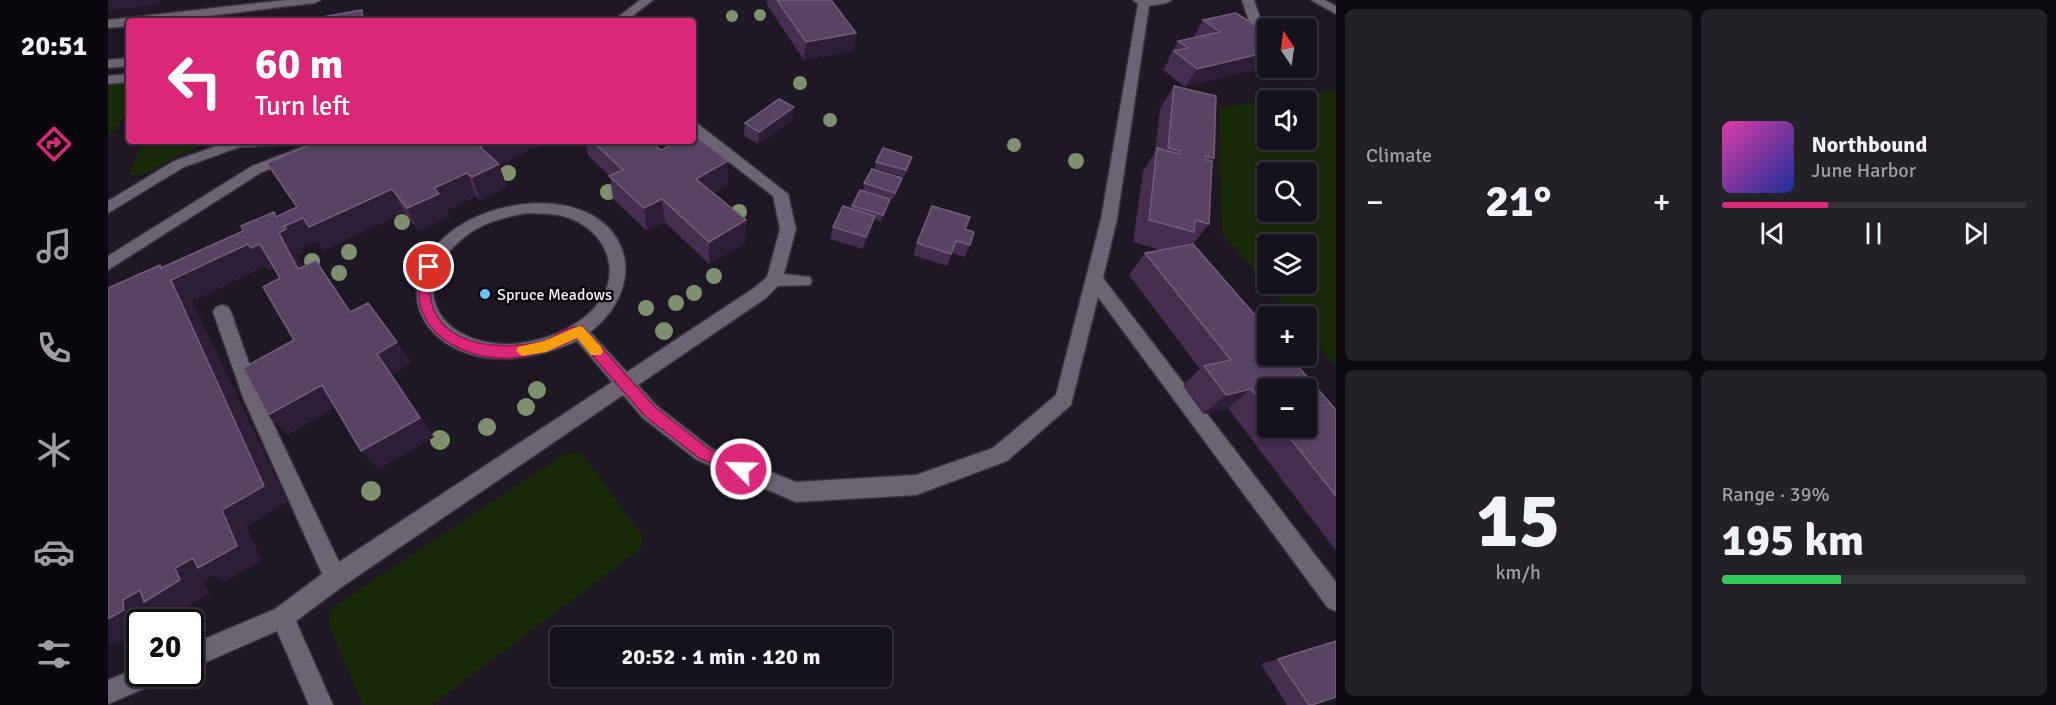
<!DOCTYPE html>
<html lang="en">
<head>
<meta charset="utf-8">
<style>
  body { margin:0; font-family:Signika,sans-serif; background:#232028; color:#f1f3f6; height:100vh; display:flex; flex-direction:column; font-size:22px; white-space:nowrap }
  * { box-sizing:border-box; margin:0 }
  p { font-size:20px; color:#9e9ea3 }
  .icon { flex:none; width:33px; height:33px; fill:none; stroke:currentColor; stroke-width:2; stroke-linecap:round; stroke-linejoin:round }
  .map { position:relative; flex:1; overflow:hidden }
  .details { display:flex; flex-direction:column; gap:9px; padding:9px; background:#0c0a0f; width:720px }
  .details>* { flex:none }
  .hud { position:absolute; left:18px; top:18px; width:570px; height:126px; border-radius:6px; box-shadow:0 3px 9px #0003,0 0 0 2px #35323a; background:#db2777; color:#fff; overflow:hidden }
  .needle { width:39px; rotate:347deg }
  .fabs { position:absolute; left:1149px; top:18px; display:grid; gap:12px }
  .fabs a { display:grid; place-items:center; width:60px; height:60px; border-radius:6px; background:#16121b; box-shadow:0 3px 9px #0003,0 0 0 2px #35323a; font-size:30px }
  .speed { position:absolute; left:18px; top:609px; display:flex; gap:12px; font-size:30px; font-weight:700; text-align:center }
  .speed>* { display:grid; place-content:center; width:78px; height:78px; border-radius:50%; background:#16121b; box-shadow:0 3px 9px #0003,0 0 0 2px #35323a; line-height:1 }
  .speed .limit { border:3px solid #111; border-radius:9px; background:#fff; color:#111 }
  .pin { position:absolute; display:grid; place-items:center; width:51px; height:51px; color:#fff; margin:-26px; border:3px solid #fff; border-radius:50%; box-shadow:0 2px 6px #0007 }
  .me { position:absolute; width:66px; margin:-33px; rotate:293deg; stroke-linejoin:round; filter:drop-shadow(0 0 4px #0008) }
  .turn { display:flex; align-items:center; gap:21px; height:126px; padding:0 30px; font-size:27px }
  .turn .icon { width:78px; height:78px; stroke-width:2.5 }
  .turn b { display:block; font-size:42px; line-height:51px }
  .big { font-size:45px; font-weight:700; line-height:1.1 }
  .details .tile { flex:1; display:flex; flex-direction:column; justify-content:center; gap:9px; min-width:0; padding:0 21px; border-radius:9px; background:#232028 }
  .details .dial { align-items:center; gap:0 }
  .dial b { font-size:78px; line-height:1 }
  .song { display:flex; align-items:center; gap:18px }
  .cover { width:72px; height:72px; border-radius:9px; background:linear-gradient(135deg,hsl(320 70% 55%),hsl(230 70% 35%)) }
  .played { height:6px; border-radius:3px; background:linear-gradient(90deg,#db2777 35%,#35323a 35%) }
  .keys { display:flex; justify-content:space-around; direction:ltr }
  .heat { display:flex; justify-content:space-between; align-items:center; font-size:33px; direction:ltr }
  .charge { height:9px; border-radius:4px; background:linear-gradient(90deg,#34c759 39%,#35323a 0) }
  .details .tiles { flex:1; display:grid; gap:9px; grid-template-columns:repeat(2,1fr) }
  .trip { position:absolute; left:442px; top:627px; width:342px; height:60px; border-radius:6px; background:#16121b; box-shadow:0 3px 9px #0003,0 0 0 2px #35323a; font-weight:700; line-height:60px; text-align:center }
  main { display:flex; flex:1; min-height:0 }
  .tab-bar { display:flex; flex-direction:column; width:108px; justify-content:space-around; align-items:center; background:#09070b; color:#9e9ea3 }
  .tab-bar .icon { width:42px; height:42px }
  .tab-bar .active { color:#db2777 }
  .tab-bar b { font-size:27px; color:#f1f3f6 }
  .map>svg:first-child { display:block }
  .green { fill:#192a09; fill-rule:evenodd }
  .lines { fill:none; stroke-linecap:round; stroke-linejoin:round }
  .minor-casing { stroke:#37333c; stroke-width:3 }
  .minor { fill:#6b6473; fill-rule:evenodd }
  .tree { fill:#7e9070 }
  .wall { fill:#452e50; fill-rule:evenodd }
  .shaded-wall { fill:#2e1d37 }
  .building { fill:#584362; stroke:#705e79; stroke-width:1.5 }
  .route { fill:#db2777; stroke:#8e194d; stroke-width:1.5 }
  .slow { fill:#f59e0b }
  .poi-dot { fill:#69c4f1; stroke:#070509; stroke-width:2 }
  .labels { text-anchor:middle; stroke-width:5; stroke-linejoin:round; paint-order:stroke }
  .poi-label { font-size:16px; fill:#f3eff8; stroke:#070509; text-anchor:start }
</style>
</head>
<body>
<main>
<nav class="tab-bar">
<b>20:51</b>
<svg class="icon active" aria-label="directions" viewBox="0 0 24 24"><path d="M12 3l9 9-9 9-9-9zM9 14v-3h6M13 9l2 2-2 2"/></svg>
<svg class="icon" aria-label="music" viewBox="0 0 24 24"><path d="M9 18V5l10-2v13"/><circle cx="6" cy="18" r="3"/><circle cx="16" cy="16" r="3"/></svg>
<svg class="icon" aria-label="phone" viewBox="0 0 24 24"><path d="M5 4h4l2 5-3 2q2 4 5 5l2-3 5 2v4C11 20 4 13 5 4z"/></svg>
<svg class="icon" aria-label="climate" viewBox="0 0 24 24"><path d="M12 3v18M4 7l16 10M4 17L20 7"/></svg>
<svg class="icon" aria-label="car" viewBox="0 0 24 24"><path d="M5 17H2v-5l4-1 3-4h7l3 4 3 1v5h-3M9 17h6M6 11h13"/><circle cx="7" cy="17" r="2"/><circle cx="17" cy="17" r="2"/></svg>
<svg class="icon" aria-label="filters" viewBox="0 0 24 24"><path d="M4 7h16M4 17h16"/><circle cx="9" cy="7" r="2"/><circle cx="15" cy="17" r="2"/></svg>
</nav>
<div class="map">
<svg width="1228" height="705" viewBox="0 0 1228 705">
  <rect width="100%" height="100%" fill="#1e1824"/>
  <path class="green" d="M 21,82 C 21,109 20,118 0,137 L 0,85 Z
    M 1228,90 L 1228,367 L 1199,332 L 1198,316 L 1185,316 L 1114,233 L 1111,108 ZM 1160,100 L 1198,100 L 1198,140 L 1160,140 ZM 1160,172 L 1198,172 L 1198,212 L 1160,212 ZM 1198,244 L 1198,284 L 1160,284 L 1160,244 Z
    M 43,141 L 107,141 C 94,146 81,151 68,157 C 52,164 40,178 21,175 L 31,150 Z
    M 468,452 L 476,456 L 533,534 L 534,543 L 530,551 L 324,705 L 255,705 L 222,627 L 221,618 L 225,607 L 457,454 Z"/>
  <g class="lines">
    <defs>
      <path id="minor" d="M 178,0 L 213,0 L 207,3 L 58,21 L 21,21 L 21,26 L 0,28 L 0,20 Z
        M 532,0 L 545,0 L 518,21 L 505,21 Z
        M 1025,0 L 1064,0 L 1058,3 L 1041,6 L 1009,219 L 995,278 L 1228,582 L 1228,611 L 1220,608 L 990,297 L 963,405 L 899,461 L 808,495 L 688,502 L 589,460 L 535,418 L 515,395 L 235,586 L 188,621 L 225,705 L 201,705 L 169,631 L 82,669 L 82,645 L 167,609 L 214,574 L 136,400 L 105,312 L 108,307 L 114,305 L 120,307 L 123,312 L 154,400 L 231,562 L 504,382 L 469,341 C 429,359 378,369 338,343 C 320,331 308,313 309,291 C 315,195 503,167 517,262 C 520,289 504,316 482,332 L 519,372 L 646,288 L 659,277 L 672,229 L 665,196 L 585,134 L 585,123 L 590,124 L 680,194 L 688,229 L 676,274 L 702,277 L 704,281 L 702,285 L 670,286 L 658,298 L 530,385 L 549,406 L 603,448 L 688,482 L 808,475 L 885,448 L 948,395 L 993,219 L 1030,4 ZM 420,213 C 433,214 448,213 461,218 C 478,224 493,237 499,255 C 518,315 430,351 384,343 C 323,334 304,281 353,240 C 372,223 396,217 420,213 Z
        M 1134,0 L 1146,0 L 1160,41 L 1160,52 L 1152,52 L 1150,49 Z
        M 1203,0 L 1217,0 L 1228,6 L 1228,14 Z
        M 21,58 L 21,66 L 0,68 L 0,60 Z
        M 21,74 L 21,82 L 0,84 L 0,76 Z
        M 122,141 L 176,141 L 169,145 L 132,147 L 76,167 L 0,213 L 0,201 L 66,161 Z
        M 210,141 L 230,141 L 228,144 L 154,172 L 0,270 L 0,256 L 144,166 Z
        M 32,667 L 32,674 L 56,674 L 52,682 L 0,704 L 0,680 Z"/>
    </defs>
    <use href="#minor" class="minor-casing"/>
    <use href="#minor" class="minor"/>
  </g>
  <g class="tree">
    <circle cx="652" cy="15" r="6"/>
    <circle cx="624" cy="16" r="6"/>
    <circle cx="692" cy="83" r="7"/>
    <circle cx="722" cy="120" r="7"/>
    <circle cx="906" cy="145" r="7"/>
    <circle cx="968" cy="161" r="8"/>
    <circle cx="400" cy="173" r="8"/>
    <circle cx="500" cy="192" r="8"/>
    <circle cx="631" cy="212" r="8"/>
    <circle cx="294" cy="222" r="8"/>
    <circle cx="241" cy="252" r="8"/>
    <circle cx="204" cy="261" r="8"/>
    <circle cx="231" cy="273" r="8"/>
    <circle cx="606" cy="276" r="8"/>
    <circle cx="586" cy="293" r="8"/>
    <circle cx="568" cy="303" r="8"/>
    <circle cx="538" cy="308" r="8"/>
    <circle cx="556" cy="331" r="9"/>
    <circle cx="429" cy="390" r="9"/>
    <circle cx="418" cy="407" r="9"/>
    <circle cx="379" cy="427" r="9"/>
    <circle cx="332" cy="440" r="10"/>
    <circle cx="263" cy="491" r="10"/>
  </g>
  <path class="wall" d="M 659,0 L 723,0 L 748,33 L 745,51 L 696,60 L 659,5 Z
    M 1128,13 L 1077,87 L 1055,70 L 1061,60 L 1060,59 L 1070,41 L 1085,38 L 1095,20 Z
    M 1066,86 L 1106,158 L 1103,161 L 1101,224 L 1085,244 L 1228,410 L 1228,551 L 1120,408 L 1095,414 L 1075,386 L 1092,369 L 1021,275 L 1037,253 L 1052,250 L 1025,242 L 1035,171 L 1047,152 L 1052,109 ZM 1160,388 L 1198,428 L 1160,428 Z
    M 684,120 L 650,144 L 636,136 L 637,123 Z
    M 211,141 L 441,141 L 391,165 L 399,187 L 372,200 L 368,196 L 338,210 L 341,217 L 311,231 L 296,212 L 216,250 L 210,241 L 193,248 L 195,252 L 188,255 L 194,267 L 208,261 L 243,312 L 289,342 L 303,363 L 284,374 L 326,437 L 270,469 L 227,407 L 181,434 L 160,415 L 186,340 L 172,278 L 166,268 L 161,270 L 157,266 L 84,301 L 179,502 L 138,526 L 153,560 L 117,581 L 105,575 L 95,581 L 101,593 L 66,614 L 53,608 L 47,612 L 48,622 L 32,622 L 32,631 L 9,644 L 52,265 L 54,267 L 189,207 Z
    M 477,141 L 541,141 L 553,150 L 620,184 L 605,193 L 638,220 L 637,243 L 601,264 L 557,222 L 539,231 L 505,199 L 502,176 L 480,155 Z
    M 768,162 L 803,163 L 796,177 L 767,168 Z
    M 794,178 L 792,185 L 785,199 L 755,190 L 756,183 Z
    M 782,199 L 781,206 L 773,222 L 766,219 L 764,229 L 755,249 L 722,239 L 725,227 L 743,209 L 744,206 Z
    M 857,229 L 862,245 L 857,257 L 844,253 L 839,266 L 805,255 L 809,243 Z
    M 1228,641 L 1204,705 L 1179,705 L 1153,664 Z"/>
  <path class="shaded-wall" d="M 0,0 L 53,0 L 51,5 L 0,10 Z
    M 254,10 L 259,21 L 249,21 Z
    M 748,33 L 745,51 L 696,60 L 698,42 Z
    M 1160,52 L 1160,67 L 1077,87 L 1089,69 Z
    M 686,107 L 684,120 L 650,144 L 651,132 Z
    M 385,141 L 441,141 L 391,165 L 399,187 L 372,200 L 364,177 L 372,147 Z
    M 804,157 L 803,163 L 796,177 L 798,170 Z
    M 620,161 L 620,184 L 589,202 L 588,179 Z
    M 359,173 L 368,196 L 338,210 L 341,217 L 311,231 L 299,208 L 326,188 Z
    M 794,178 L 792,185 L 785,199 L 787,193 Z
    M 284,189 L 296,212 L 216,250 L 210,241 L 193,248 L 195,252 L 188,255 L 207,291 L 190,269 L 171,233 L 168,217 L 166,212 L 178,229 L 177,226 L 195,218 Z
    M 554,199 L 557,222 L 539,231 L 536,208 Z
    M 782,199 L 781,206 L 773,222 L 775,215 Z
    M 767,216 L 764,229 L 755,249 L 758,237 Z
    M 638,220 L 637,243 L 601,264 L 601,242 Z
    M 140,244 L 152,244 L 169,266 L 161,270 L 157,266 L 84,301 L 179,502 L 138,526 L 153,560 L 117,581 L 105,575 L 95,581 L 101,593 L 66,614 L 53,608 L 47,612 L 48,622 L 32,622 L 32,631 L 9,644 L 0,642 L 0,619 L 15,600 L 67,568 L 114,510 L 52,265 L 65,278 Z
    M 208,261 L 224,283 L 257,333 L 242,312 Z
    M 289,342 L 303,363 L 284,374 L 326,437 L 270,469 L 253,451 L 269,354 Z
    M 214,385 L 232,404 L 181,434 L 160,415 Z
    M 1143,389 L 1120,408 L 1095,414 L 1118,395 Z"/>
  <path class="building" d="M 669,0 L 723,0 L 748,33 L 698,42 Z
    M 254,10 L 255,20 L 249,21 L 209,21 L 209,18 Z
    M 1128,13 L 1160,34 L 1160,52 L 1089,69 L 1066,51 L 1080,48 L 1070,41 L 1112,32 L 1095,20 Z
    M 1066,86 L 1108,96 L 1106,158 L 1098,156 L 1098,160 L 1104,161 L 1101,224 L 1087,220 L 1086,232 L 1041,220 L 1049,148 L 1071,154 L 1072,151 L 1060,148 Z
    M 671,99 L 686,107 L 651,132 L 637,123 Z
    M 585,134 L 620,161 L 588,179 L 638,220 L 601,242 L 554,199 L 536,208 L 501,176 L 515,170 L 484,141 L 541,141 L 553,150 L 572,141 L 585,141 Z
    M 211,141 L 385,141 L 372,147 L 391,164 L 364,177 L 359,173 L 326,188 L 331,194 L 299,208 L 284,189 L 201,227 L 195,218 L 177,226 L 178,229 L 171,233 L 190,269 L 208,261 L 242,312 L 260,303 L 289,342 L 269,354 L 312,418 L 253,451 L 214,385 L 160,415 L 135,368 L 186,340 L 155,287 L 172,278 L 152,244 L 143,248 L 140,244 L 63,280 L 156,486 L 114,510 L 129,546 L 90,568 L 85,558 L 67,568 L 72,580 L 36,602 L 32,590 L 15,600 L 16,610 L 0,619 L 0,288 L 52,265 L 53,268 L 135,231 L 133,226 L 166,212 L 168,217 L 189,207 L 159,163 Z
    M 775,148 L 804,157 L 798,170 L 768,162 Z
    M 764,169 L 794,178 L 787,193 L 756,183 Z
    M 752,190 L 782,199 L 775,215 L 744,206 Z
    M 735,206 L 767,216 L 758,237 L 725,227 Z
    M 824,206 L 862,217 L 857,229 L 866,232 L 862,245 L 848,241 L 843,254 L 809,243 Z
    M 1085,244 L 1160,330 L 1160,356 L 1181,356 L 1228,410 L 1228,496 L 1174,428 L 1198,428 L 1198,388 L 1160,388 L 1160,409 L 1143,389 L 1118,395 L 1096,366 L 1123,360 L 1037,253 Z
    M 1228,641 L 1228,697 L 1204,705 L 1201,705 L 1170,659 Z"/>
  <path class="route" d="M 321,262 L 328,267 C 326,275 321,285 322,293 C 327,347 392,351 433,342 C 446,339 462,323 475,327 L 547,407 L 601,449 L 638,464 L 641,469 L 638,474 L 633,476 L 591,458 L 537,416 L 469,338 C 448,348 426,357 403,358 C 355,361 299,330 313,276 C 314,270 314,264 321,262 Z"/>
  <path class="slow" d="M 471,326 L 475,327 L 493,347 L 495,351 L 493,355 L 483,355 L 469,338 L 438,352 L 414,356 L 408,351 L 410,347 L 436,341 Z"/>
  <circle class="poi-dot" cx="377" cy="294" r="6"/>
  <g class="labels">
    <g class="poi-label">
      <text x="389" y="300">Spruce Meadows</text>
    </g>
  </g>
</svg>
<div class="fabs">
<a><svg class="needle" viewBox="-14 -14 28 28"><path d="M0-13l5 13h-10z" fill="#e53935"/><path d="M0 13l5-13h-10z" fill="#9e9ea3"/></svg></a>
<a><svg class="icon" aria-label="sound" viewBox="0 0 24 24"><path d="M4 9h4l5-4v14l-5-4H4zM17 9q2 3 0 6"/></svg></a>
<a><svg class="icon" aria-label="search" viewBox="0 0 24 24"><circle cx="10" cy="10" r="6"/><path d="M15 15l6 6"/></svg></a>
<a><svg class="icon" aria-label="layers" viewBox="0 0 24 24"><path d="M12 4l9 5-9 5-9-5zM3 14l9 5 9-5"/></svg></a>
<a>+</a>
<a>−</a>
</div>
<div class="speed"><div class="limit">20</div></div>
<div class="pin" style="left:321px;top:267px;background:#d93025"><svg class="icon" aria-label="arrive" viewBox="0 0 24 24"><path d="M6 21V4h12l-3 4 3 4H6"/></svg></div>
<svg class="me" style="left:633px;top:469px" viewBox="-20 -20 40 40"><circle r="17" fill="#db2777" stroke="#fff" stroke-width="3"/><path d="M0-11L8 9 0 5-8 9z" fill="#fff"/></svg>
<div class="trip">20:52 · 1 min · 120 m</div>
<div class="hud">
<div class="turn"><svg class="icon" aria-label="left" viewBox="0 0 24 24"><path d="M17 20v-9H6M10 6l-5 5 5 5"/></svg><div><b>60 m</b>Turn left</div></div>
</div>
</div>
<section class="details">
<div class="tiles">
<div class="tile"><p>Climate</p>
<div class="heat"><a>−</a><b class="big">21°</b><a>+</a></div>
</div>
<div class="tile">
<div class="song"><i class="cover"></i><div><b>Northbound</b><p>June Harbor</p></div></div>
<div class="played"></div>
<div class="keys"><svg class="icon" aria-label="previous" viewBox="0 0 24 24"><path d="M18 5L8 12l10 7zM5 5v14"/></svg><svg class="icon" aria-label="pause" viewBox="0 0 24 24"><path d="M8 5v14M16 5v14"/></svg><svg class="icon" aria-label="next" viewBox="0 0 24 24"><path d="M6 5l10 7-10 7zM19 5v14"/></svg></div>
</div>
<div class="tile dial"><b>15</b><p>km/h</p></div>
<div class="tile"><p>Range · 39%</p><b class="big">195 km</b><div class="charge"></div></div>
</div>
</section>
</main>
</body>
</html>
